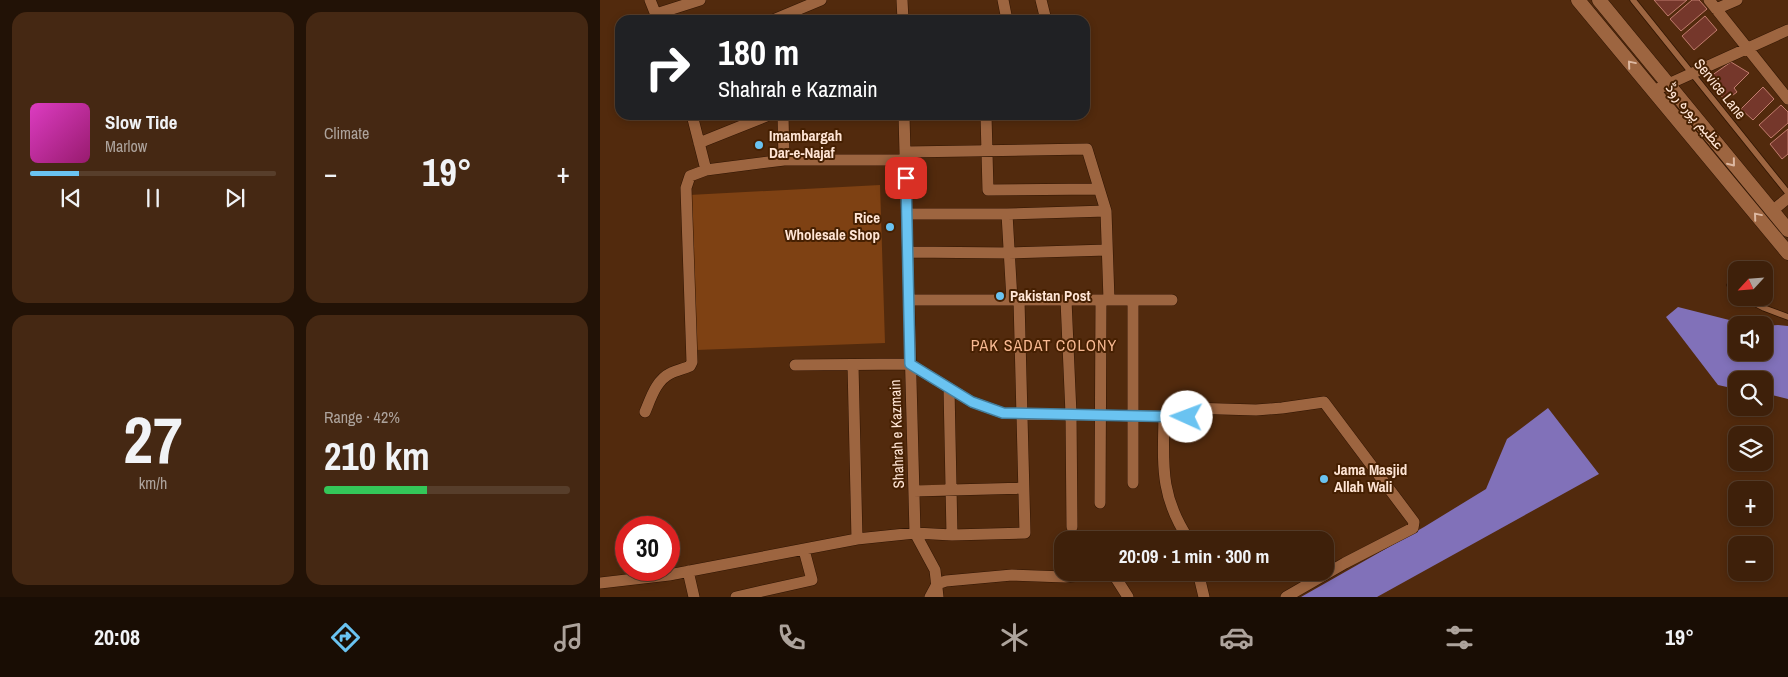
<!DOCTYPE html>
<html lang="en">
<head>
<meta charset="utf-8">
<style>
  body { margin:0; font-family:"Archivo Narrow",Vazirmatn,sans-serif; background:#452813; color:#f1f3f6; height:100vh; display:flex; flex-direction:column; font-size:19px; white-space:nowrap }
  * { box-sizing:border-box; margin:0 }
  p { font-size:16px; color:#ada39c }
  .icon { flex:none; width:28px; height:28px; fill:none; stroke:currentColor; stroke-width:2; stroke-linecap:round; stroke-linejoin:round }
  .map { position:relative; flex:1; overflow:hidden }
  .panel { display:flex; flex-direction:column; gap:12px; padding:12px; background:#221206; width:600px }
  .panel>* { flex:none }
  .top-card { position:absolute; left:15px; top:15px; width:475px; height:105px; border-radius:15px; box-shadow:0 2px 8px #0003,0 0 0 1px #573e2b; background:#202124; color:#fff; overflow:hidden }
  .needle { width:32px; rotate:244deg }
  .fabs { position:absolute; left:1128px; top:261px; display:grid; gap:10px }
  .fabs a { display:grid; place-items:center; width:45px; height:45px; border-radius:10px; background:#3e200a; box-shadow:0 2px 8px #0003,0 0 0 1px #573e2b; font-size:25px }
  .speed { position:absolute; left:15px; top:516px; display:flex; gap:10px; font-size:25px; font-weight:700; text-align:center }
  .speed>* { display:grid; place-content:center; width:65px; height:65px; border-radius:50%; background:#3e200a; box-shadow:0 2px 8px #0003,0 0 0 1px #573e2b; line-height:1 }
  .speed .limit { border:8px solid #d22; background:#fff; color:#111 }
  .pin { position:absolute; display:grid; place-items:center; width:42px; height:42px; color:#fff; margin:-21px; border-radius:10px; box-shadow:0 2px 8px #0006 }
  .me { position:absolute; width:55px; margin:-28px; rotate:272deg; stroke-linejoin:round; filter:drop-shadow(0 0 4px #0008) }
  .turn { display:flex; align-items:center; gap:18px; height:105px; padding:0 20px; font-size:22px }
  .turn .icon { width:65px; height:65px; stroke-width:2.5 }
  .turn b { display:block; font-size:35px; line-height:42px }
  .big { font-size:38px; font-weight:700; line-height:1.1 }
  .panel .widget { flex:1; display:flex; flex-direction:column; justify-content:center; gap:8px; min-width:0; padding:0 18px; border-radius:15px; background:#452813 }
  .panel .dial { align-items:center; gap:0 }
  .dial b { font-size:65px; line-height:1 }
  .song { display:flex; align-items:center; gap:15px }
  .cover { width:60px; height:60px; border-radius:8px; background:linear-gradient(135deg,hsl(310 70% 55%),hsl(320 70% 35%)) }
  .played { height:5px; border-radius:2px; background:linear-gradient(90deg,#6ac3f1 20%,#573e2b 20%) }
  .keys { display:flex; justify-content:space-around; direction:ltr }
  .heat { display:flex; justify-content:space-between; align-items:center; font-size:28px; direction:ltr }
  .charge { height:8px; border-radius:4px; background:linear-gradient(90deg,#34c759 42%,#573e2b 0) }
  .panel .tiles { flex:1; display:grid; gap:12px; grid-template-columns:repeat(2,1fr) }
  .trip { position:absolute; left:454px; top:531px; width:280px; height:50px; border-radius:15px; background:#3e200a; box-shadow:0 2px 8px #0003,0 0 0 1px #573e2b; font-weight:700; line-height:50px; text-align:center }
  .dock { display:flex; height:80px; justify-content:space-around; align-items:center; background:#190d04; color:#ada39c }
  .dock .icon { width:35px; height:35px }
  .dock .on { color:#6ac3f1 }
  .dock b { font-size:22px; color:#f1f3f6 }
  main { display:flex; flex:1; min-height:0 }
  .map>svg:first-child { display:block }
  .green { fill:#7e4113 }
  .water { fill:#8171b9 }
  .building { fill:#75372b; stroke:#c27d6e }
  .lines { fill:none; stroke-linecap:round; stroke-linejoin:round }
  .service-casing { stroke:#301503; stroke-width:7 }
  .minor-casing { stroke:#301503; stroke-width:12 }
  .secondary-casing { stroke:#301503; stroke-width:15 }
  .service { stroke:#9d6540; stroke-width:5.5 }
  .minor { stroke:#9d6540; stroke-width:11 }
  .secondary { stroke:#9d6540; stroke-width:14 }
  .oneway { stroke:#ddb8a1 }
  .route-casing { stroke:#457f9d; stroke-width:12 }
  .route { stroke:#6ac3f1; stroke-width:9 }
  .poi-dot { fill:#6ac3f1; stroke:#462002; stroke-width:2 }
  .labels { text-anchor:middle; stroke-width:4; stroke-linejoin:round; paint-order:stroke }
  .street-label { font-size:15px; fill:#ffe5d5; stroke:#462002 }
  .poi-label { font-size:15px; font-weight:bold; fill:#ffe5d5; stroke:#462002; text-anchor:start }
  .neighbourhood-label { font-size:16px; letter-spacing:1px; fill:#f8b992; stroke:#462002 }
</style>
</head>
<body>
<main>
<section class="panel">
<div class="tiles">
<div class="widget">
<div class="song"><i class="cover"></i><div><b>Slow Tide</b><p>Marlow</p></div></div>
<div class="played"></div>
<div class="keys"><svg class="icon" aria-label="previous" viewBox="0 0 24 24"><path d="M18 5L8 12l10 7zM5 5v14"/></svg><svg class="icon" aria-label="pause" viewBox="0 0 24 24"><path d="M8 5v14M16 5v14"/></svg><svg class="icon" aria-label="next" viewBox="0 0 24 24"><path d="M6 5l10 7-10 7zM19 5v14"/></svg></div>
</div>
<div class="widget"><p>Climate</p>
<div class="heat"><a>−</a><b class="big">19°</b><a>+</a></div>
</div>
<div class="widget dial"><b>27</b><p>km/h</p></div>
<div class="widget"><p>Range · 42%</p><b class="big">210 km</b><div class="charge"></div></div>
</div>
</section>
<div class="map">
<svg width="1188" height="597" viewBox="0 0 1188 597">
  <rect width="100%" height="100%" fill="#522a0d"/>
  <path class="green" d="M 280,185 L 285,343 L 96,350 L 89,195 Z"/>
  <path class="water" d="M 1078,307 L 1149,325 L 1136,325 L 1136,352 L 1164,352 L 1164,326 L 1178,325 L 1188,326 L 1188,399 L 1164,393 L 1164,380 L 1136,380 L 1136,389 L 1118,385 L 1066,317 Z
    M 948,408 L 999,474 L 777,597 L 701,597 L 824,527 L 886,489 L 907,439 Z"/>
  <path class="building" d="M 1054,0 L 1087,0 L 1068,16 Z
    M 1092,0 L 1099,0 L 1107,9 L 1081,31 L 1070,19 Z
    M 1105,16 L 1117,30 L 1094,50 L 1082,36 Z
    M 1131,62 L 1149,73 L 1134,88 L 1137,92 L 1125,101 L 1108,78 Z
    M 1163,87 L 1174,99 L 1153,120 L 1141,109 Z
    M 1181,105 L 1188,112 L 1188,123 L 1171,138 L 1159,125 Z
    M 1188,129 L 1188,154 L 1182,159 L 1170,144 Z"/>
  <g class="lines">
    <defs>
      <path id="service" d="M 1033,0 L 1188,193
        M 1130,285 L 1136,290
        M 1145,298 L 1164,308 L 1188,317"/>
      <path id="minor" d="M 50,0 L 58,20
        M 302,0 L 303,20
        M 403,0 L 407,20
        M 441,0 L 446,20
        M 1109,0 L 1188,99
        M 1116,9 L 1137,0
        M 56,14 L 100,0
        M 173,20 L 221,0
        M 1053,91 L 1188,30
        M 92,115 L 106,170
        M 183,115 L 184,160
        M 304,115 L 315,533 L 335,570 L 338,597
        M 386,115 L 388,190 L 499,189
        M 99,143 L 169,115
        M 306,152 L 487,149 L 506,211 L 509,300
        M 1172,211 L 1188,198
        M 307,214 L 407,214 L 506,211
        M 407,214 L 412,300
        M 308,252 L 409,253 L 507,250
        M 309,300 L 572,300
        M 466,300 L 471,414 L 472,527
        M 533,300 L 533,483
        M 195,365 L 310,364 L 372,402 L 403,413 L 587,417 L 589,408 L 656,410 L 682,408 L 724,402 L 814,522 L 813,528 L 745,563 L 686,597
        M 253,365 L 257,539
        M 349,388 L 352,535
        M 45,412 C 51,398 56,380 71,373 C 77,370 84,369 90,366 L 92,362 L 86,188 L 90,176 L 106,170 L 184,160 L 306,160
        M 564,417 C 563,466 560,496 589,540
        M 314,491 L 423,488
        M 500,503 L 501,300
        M 88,571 L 94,597
        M 598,572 L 604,597
        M 0,583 L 69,575 L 257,539 L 315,533 L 352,535 L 425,533 L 419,300
        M 136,597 L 212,580 L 204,550
        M 330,597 L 337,584 L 346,581 L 412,575 L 465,577 L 503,573 L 514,575 L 528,597"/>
      <path id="secondary" d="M 978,0 L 1188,253
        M 999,0 L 1188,230"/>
    </defs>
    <use href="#service" class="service-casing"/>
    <use href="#minor" class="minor-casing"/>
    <use href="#secondary" class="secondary-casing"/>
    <use href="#service" class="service"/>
    <use href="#minor" class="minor"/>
    <use href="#secondary" class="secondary"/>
  </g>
  <defs><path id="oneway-chevron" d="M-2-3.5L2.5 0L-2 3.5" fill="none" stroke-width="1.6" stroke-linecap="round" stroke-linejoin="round" transform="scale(1.25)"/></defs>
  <g class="oneway">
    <use href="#oneway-chevron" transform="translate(1031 64) rotate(-130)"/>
    <use href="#oneway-chevron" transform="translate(1132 163) rotate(51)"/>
    <use href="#oneway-chevron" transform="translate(1157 216) rotate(-130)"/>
  </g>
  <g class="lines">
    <defs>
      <path id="route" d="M 306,178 L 310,364 L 372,402 L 403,413 L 587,417"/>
    </defs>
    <use href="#route" class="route-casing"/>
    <use href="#route" class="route"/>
  </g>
  <g class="poi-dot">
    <circle cx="159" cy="145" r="5"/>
    <circle cx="290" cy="227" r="5"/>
    <circle cx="400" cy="296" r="5"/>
    <circle cx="724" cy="479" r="5"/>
  </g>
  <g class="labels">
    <g class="street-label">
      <text transform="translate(1120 89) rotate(51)" y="5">Service Lane</text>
      <text transform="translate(1095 116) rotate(50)" y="5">عظیم پورہ روڈ</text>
      <text transform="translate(297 434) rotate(-92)" y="5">Shahrah e Kazmain</text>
    </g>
    <g class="poi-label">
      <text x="169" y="141">Imambargah<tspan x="169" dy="17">Dar-e-Najaf</tspan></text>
      <text x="280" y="223" text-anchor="end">Rice<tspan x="280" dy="17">Wholesale Shop</tspan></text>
      <text x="410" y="301">Pakistan Post</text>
      <text x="734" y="475">Jama Masjid<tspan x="734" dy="17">Allah Wali</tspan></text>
    </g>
    <g class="neighbourhood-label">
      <text x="444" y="351">PAK SADAT COLONY</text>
    </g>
  </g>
</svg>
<div class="fabs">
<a><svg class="needle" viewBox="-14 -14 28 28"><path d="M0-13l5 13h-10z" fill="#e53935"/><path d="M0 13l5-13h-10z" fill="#ada39c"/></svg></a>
<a><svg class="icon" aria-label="sound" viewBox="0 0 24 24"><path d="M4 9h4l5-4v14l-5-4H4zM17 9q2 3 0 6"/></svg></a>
<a><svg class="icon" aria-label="search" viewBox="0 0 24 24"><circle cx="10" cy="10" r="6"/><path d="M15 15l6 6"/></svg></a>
<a><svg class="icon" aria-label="layers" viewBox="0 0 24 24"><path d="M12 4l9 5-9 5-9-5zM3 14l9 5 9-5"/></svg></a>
<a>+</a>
<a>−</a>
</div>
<div class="speed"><div class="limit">30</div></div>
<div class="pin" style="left:306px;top:178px;background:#d93025"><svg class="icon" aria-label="arrive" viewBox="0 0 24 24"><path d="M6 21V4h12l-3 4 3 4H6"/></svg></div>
<svg class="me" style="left:587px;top:417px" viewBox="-20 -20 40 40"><circle r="19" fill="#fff"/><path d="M0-13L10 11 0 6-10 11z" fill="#6ac3f1"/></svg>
<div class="trip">20:09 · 1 min · 300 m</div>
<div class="top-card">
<div class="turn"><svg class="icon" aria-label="right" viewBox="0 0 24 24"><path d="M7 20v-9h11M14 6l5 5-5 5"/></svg><div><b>180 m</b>Shahrah e Kazmain</div></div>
</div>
</div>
</main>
<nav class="dock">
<b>20:08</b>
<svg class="icon on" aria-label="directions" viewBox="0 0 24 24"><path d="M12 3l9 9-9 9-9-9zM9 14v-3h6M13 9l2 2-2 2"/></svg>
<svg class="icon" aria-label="music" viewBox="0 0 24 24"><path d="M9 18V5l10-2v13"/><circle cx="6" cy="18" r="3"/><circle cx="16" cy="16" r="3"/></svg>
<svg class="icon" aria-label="phone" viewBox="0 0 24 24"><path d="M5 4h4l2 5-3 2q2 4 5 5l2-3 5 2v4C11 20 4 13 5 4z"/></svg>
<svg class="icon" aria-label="climate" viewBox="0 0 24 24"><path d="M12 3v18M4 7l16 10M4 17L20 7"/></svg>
<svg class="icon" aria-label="car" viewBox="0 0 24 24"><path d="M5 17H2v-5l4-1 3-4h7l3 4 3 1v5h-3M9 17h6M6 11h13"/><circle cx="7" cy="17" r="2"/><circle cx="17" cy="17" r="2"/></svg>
<svg class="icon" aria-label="filters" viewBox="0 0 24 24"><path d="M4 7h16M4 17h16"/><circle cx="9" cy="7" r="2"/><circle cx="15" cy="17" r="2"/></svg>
<b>19°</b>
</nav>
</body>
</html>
